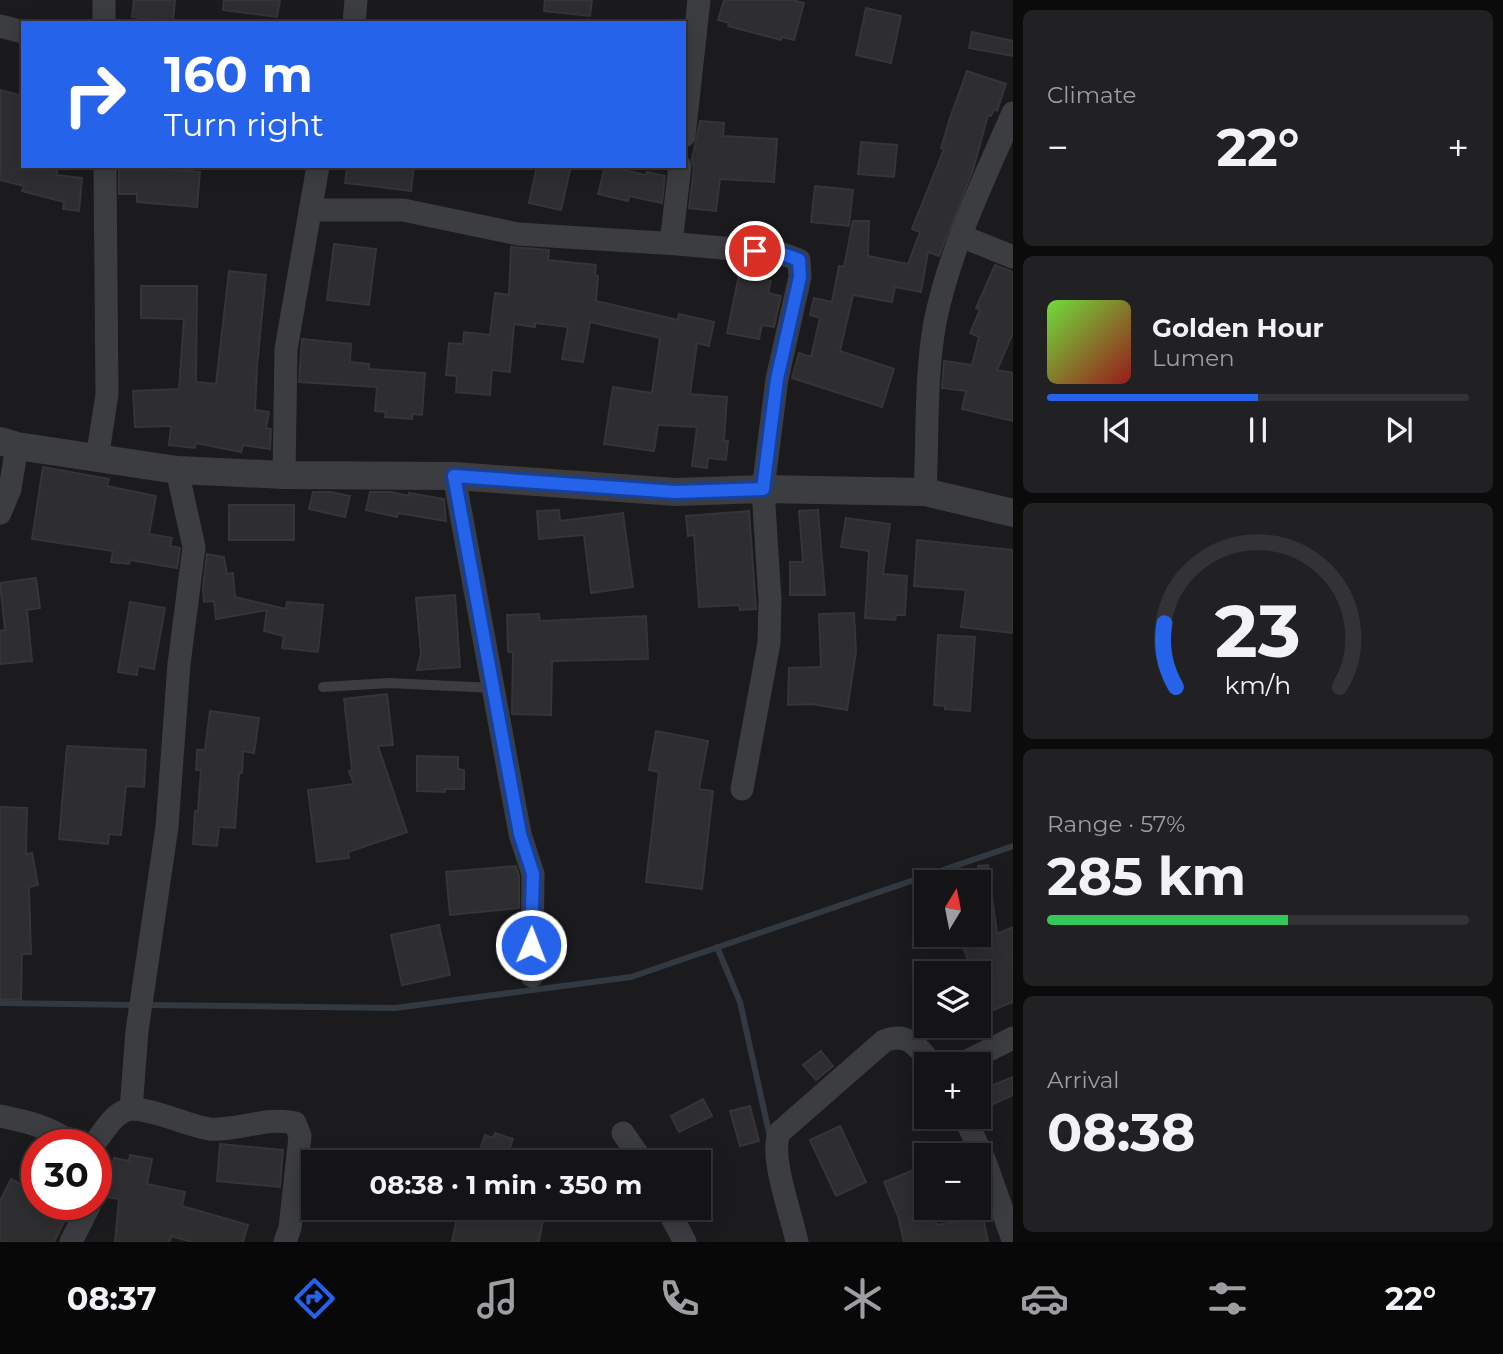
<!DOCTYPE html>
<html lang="en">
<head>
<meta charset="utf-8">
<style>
  body { margin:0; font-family:Montserrat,sans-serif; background:#212123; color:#f1f3f6; height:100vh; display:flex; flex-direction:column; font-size:26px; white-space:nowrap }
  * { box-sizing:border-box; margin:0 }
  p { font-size:23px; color:#9d9ea1 }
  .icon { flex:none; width:38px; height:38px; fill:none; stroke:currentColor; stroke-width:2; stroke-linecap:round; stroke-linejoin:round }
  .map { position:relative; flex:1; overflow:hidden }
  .panel { display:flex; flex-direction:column; gap:10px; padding:10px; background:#0b0b0c; width:490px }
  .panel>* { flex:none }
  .hud { position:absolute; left:21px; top:21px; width:665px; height:147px; border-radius:0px; box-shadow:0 4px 18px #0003,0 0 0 2px #333335; background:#2563eb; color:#fff; overflow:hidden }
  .needle { width:46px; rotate:10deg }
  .buttons { position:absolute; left:914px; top:870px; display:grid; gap:14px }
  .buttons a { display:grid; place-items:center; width:77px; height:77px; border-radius:0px; background:#141416; box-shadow:0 4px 18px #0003,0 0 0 2px #333335; font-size:35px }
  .speed { position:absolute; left:21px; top:1129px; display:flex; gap:14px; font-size:35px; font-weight:700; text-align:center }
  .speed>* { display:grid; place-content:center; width:91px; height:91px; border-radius:50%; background:#141416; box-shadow:0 4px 18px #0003,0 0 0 2px #333335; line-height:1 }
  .speed .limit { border:10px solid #d22; background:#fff; color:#111 }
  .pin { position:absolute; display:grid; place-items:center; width:60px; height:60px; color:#fff; margin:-30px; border:4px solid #fff; border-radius:50%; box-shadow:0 2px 7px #0007 }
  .me { position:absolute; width:77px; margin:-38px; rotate:1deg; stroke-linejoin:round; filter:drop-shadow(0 0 5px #0008) }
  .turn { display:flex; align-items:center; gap:24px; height:147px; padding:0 28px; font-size:32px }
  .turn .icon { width:91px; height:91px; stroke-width:2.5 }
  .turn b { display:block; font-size:49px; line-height:60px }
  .big { font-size:52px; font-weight:700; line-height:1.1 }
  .panel .widget { flex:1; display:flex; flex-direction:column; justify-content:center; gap:10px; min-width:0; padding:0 24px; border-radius:10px; background:#212123 }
  .panel .dial { align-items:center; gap:0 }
  .dial svg { height:182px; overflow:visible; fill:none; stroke:#333335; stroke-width:7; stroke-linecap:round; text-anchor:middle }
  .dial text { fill:#f1f3f6; stroke:none }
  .song { display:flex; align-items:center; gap:21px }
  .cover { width:84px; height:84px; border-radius:10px; background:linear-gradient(135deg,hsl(100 70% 55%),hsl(0 70% 35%)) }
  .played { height:7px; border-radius:4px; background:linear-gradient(90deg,#2563eb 50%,#333335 50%) }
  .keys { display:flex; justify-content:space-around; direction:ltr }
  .heat { display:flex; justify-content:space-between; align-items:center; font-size:38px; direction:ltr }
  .charge { height:10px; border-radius:5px; background:linear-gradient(90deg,#34c759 57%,#333335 0) }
  .trip { position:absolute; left:301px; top:1150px; width:410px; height:70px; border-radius:0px; background:#141416; box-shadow:0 4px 18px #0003,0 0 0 2px #333335; font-weight:700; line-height:70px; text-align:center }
  .dock { display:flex; height:112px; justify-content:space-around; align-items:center; background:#080809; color:#9d9ea1 }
  .dock .icon { width:49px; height:49px }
  .dock .on { color:#2563eb }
  .dock b { font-size:32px; color:#f1f3f6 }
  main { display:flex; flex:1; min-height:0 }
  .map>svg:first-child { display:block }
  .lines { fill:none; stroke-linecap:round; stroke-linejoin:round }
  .stream { stroke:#323940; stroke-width:6 }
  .building { fill:#2e2e31; stroke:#353538; stroke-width:2 }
  .service { stroke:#3c3d41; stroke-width:10 }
  .minor { stroke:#3c3d41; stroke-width:23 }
  .tertiary { stroke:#3c3d41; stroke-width:28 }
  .route-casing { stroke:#184099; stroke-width:18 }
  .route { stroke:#2563eb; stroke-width:12 }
</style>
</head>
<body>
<main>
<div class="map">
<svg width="1013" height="1242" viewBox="0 0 1013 1242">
  <rect width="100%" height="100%" fill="#1b1b1d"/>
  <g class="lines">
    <path class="stream" d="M 717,947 L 740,1002 L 770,1137
      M 0,1003 L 135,1005
      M 145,1005 L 395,1008 L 631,977 L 1013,846"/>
  </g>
  <path class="building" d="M 134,0 L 175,0 L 173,22 L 132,17 Z
    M 224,0 L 280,0 L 277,17 L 223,10 Z
    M 545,0 L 592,0 L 590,16 L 544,11 Z
    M 724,0 L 792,0 L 804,3 L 794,40 L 782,37 L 781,40 L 728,26 L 729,23 L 718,20 Z
    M 866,8 L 901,16 L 891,63 L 856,55 Z
    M 972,32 L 1013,41 L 1013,56 L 969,48 Z
    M 967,71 L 1006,84 L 997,111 L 994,109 L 991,116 L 988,115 L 973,170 L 939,256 L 928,252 L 921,292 L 895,287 L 892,302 L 853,295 L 840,351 L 894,369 L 882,407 L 792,378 L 799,353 L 811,357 L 820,318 L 810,315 L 814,298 L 832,302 L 839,266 L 844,267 L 853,221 L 869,221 L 868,256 L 908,264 L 920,232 L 912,229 L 944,149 L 941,148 L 950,118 Z
    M 0,90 L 23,96 L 23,166 L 59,166 L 56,175 L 82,178 L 79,211 L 63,209 L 64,202 L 22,191 L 24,186 L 0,180 Z
    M 700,121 L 724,123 L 723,136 L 777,139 L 774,182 L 720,179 L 716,211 L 689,208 L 694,168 L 692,159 Z
    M 861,142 L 897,145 L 894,177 L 858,174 Z
    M 119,166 L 200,172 L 197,207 L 137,202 L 137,194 L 119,194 Z
    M 347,166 L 414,166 L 411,191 L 345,183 Z
    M 537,166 L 571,166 L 561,210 L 529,203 Z
    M 605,166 L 646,175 L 647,172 L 665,176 L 662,203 L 629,196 L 628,201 L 598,194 Z
    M 815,186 L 853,190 L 849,226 L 811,222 Z
    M 334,244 L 376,249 L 369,305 L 327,300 Z
    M 511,247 L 549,250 L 548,260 L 596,265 L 595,275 L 598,276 L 596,301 L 678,320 L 679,314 L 714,322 L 709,346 L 697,343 L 690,394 L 727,397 L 724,441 L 728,441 L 726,460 L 708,458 L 707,468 L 692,466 L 697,427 L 658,425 L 654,451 L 604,444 L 613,387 L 652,393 L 660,338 L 590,322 L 583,362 L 562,359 L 568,327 L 535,323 L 535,327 L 514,324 L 510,372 L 492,370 L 490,395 L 456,392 L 457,376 L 446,375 L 449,343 L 463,344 L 464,332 L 490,335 L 495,293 L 509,295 Z
    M 995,265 L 1013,272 L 1013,333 L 997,370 L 1013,373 L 1013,421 L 962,409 L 966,391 L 942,388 L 944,361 L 972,365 L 979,337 L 970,333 L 980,310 L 976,308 Z
    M 229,271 L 266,275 L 257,366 L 255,410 L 269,412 L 266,428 L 271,429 L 270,449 L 243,445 L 241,452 L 196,443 L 195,448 L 169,445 L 171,426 L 135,427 L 133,391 L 179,389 L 184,319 L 141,318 L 141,286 L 197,286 L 196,382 L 216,384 Z
    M 739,275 L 771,281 L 768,293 L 781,296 L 774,327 L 762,325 L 759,339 L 727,333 Z
    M 302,339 L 351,344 L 350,362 L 369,364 L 369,369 L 425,373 L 422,415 L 413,414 L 412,419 L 385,417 L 386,412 L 375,411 L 377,387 L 299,382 Z
    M 43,467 L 109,479 L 107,486 L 156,496 L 149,534 L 172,538 L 170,546 L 180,548 L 177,568 L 130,560 L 129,564 L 111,562 L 113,551 L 32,539 Z
    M 313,492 L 331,492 L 350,496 L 345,517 L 309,509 Z
    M 370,492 L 391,492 L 409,496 L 409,493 L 444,499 L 446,521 L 398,513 L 397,517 L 366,510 Z
    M 229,505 L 294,505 L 294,540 L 229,540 Z
    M 559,510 L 560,521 L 623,513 L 633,587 L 591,593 L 584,535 L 539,539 L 537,511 Z
    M 818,510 L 825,595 L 790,595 L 790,562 L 803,562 L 799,511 Z
    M 749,511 L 756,609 L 740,610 L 739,605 L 699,607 L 694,535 L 688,536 L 686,516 Z
    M 846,518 L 890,524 L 883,574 L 907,576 L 905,615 L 896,615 L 895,620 L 865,618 L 869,551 L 841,547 Z
    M 917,540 L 1013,550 L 1013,633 L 961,627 L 966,590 L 914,586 Z
    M 207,554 L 224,557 L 227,574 L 233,573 L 235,597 L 286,609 L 287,602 L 323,605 L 318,652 L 282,648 L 284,636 L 264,631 L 267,610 L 216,619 L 214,601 L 204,602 L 203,588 Z
    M 36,578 L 40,608 L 27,610 L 32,661 L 0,664 L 0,631 L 5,630 L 0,583 Z
    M 455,595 L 460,667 L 417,670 L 421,654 L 416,598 Z
    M 130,602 L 165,608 L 154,669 L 138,666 L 137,675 L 118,672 Z
    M 854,613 L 856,652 L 847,710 L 812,704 L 788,705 L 789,668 L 821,667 L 819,614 Z
    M 539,614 L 540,621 L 646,616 L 648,659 L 552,661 L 551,715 L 512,714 L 513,652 L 508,652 L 507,615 Z
    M 938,635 L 975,637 L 970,711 L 945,709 L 945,706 L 934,705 Z
    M 387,694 L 393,745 L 378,746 L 407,832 L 348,852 L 349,858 L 317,862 L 308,790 L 354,784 L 349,771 L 352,770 L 344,699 Z
    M 210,711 L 259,718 L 254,753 L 243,751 L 242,773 L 239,773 L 235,828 L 219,827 L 217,846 L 193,844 L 195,811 L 198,811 L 201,770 L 196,770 L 197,750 L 205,750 Z
    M 656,731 L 708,741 L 699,789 L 713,791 L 702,889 L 646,882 L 659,772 L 649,770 Z
    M 67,746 L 146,750 L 144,787 L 126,786 L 121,835 L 109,834 L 108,844 L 59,839 Z
    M 417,756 L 458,757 L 458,769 L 464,770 L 464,789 L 445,789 L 445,792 L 417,791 Z
    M 0,807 L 27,808 L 26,854 L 32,853 L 38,885 L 29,887 L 31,954 L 22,954 L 21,1000 L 0,999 Z
    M 988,865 L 997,934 L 1013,927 L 1013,1002 L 991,1011 L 978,982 L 978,973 L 974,973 L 961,943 L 978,935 L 978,866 Z
    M 516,866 L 519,876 L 519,908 L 450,915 L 446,872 Z
    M 439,925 L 450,975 L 402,985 L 391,935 Z
    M 821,1051 L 833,1066 L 816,1080 L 803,1065 Z
    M 1013,1077 L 1013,1095 L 985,1108 L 978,1091 Z
    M 703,1099 L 712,1116 L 679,1132 L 671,1116 Z
    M 750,1106 L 759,1141 L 740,1146 L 730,1111 Z
    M 840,1126 L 866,1182 L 836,1196 L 810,1140 Z
    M 495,1133 L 513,1139 L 505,1162 L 476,1162 L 485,1135 L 493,1138 Z
    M 220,1144 L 283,1150 L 280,1187 L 217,1181 Z
    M 130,1155 L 152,1159 L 147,1184 L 185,1192 L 182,1206 L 248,1225 L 243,1242 L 192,1242 L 171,1236 L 170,1242 L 115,1242 L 119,1199 L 106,1197 L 110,1174 L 114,1158 L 129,1161 Z
    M 926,1165 L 926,1218 L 935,1216 L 937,1225 L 983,1217 L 988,1242 L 904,1242 L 898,1216 L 884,1182 Z
    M 11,1179 L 37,1193 L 37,1204 L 73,1204 L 54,1242 L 0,1242 L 0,1201 Z
    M 459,1208 L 545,1208 L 539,1242 L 452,1242 Z"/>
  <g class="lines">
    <path class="service" d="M 323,687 L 390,683 L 493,688"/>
    <path class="minor" d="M 104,0 L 104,23
      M 354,23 L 356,0
      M 0,26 L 23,32
      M 684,136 L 699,0
      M 310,210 L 403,210 L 518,234 L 678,244 L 780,253 L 799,260 L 800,277 L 777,379 L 763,489 L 770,600 L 769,643 L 742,789
      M 961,236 L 1013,257
      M 671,243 L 680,166
      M 97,459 L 107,394 L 105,166
      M 284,475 L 286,349 L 318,166
      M 454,476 L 520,834 L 533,874 L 532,976
      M 925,492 C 928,436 925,378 935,322 C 950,249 983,181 1013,113
      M 0,513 L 10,489 L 17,446
      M 961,1064 L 1013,1038
      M 131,1109 L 137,1031 L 167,827 L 179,664 L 194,547 L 177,470
      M 0,1116 C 25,1121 52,1127 72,1144
      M 964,1116 L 984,1159 L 1013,1240
      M 623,1133 L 643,1162
      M 94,1144 C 103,1133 112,1115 127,1110 C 146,1105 187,1126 210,1129 C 239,1131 267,1116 295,1123 L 300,1136 L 290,1228 L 285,1242
      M 667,1208 L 685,1242
      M 71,1242 L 90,1204
      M 797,1242 C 792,1216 768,1153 780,1132 L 884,1041 C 908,1031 918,1047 932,1064"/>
    <path class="tertiary" d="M 0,441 L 17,446 L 177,470 L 284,475 L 454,476 L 676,492 L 763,489 L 925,492 L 1013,513"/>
  </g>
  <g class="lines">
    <defs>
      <path id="route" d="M 531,945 L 533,874 L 520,834 L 454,476 L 676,492 L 763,489 L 777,379 L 800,277 L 799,260 L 780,253 L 755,251"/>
    </defs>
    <use href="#route" class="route-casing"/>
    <use href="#route" class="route"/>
  </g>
</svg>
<div class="buttons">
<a><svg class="needle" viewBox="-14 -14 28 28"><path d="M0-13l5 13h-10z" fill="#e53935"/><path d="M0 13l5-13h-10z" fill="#9d9ea1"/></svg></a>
<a><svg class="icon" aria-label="layers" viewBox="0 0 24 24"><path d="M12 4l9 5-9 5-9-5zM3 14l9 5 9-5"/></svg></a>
<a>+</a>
<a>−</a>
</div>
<div class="speed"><div class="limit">30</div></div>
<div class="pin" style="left:755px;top:251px;background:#d93025"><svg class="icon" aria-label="arrive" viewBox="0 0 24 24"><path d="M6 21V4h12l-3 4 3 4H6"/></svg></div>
<svg class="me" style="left:531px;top:945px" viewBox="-20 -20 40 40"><circle r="17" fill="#2563eb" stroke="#fff" stroke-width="3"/><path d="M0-11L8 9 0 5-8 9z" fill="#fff"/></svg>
<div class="trip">08:38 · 1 min · 350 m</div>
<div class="hud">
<div class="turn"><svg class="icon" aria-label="right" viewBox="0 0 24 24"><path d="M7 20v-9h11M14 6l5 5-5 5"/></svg><div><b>160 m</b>Turn right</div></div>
</div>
</div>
<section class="panel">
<div class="widget"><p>Climate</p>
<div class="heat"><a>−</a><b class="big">22°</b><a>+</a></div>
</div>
<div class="widget">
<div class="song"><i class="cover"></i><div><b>Golden Hour</b><p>Lumen</p></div></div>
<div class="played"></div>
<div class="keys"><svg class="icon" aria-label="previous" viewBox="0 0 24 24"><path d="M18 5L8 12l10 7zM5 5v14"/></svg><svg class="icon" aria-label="pause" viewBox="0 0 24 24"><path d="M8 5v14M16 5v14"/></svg><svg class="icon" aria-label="next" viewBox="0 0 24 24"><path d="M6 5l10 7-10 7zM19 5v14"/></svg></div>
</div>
<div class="widget dial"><svg viewBox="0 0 100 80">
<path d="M14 69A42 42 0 1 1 86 69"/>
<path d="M14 69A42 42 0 0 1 9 41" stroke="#2563eb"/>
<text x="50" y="56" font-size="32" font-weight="700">23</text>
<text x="50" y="72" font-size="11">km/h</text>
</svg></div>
<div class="widget"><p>Range · 57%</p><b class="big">285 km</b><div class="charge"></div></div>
<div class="widget"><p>Arrival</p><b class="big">08:38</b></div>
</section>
</main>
<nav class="dock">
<b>08:37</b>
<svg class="icon on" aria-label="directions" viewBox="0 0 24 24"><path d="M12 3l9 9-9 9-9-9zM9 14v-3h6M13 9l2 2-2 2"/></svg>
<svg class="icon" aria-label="music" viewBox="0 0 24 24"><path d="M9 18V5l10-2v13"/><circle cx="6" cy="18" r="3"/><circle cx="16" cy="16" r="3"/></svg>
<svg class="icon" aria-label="phone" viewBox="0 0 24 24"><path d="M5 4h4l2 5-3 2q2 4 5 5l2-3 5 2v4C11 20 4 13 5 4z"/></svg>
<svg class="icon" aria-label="climate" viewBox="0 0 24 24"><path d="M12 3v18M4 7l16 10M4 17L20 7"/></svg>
<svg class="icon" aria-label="car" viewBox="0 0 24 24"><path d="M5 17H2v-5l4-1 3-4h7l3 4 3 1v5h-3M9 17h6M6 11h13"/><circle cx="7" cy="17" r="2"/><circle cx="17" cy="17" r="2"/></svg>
<svg class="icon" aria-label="filters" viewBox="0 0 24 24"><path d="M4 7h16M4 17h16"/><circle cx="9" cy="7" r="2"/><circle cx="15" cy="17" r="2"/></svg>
<b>22°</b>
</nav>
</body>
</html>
